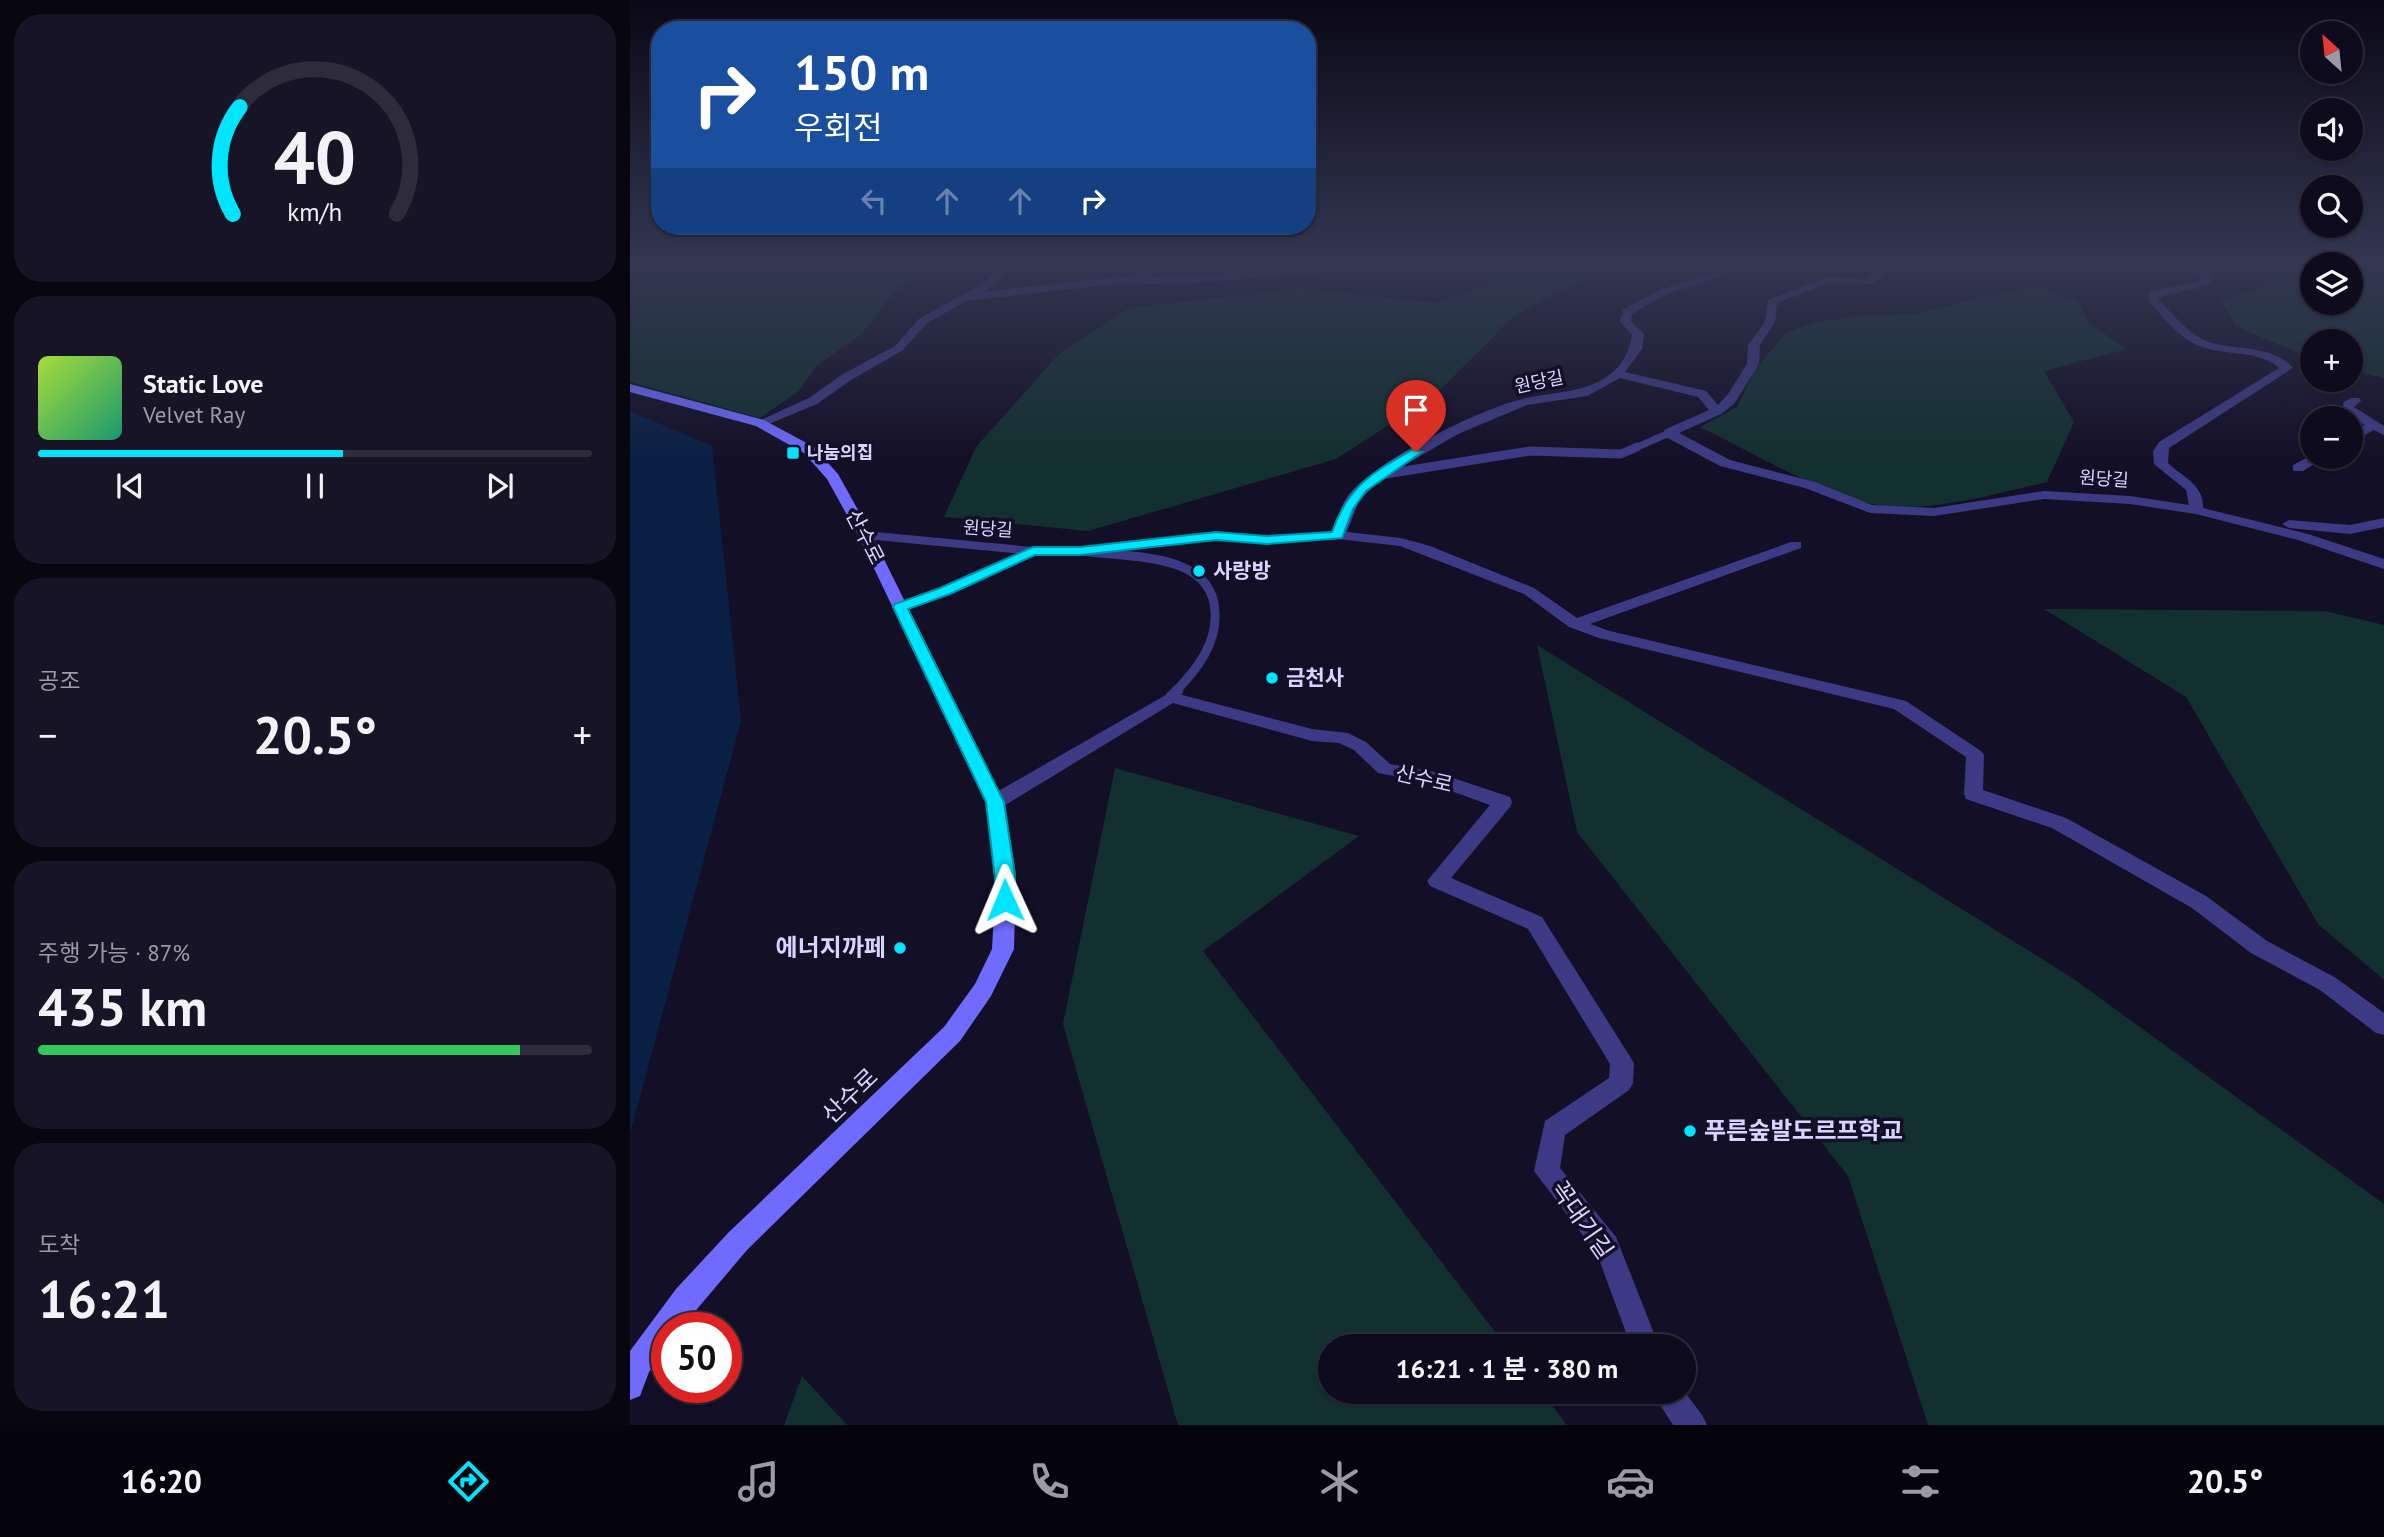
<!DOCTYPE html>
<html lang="ko">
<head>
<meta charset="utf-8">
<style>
  body { margin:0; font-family:"PT Sans","Noto Sans KR",sans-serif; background:#171425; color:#f1f3f6; height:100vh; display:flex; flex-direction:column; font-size:26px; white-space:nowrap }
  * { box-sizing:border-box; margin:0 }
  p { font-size:23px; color:#9b9ba3 }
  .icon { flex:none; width:38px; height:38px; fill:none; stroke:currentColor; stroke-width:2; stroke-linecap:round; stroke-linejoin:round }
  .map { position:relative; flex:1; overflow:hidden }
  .details { display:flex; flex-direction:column; gap:14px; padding:14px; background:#08060f; width:630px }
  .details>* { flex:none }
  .hud { position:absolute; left:21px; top:21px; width:665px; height:214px; border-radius:28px; box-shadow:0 2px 5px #0004,0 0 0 2px #2e2b3b; background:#1a4fa0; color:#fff; overflow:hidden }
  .needle { width:46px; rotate:333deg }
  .tools { position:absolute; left:1670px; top:21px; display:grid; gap:14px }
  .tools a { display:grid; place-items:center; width:63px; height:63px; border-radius:50%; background:#0e0b1c; box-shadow:0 2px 5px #0004,0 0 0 2px #2e2b3b; font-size:35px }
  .speed { position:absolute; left:21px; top:1312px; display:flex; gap:14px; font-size:35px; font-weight:700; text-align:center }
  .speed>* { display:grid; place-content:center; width:91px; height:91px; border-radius:50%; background:#0e0b1c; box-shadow:0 2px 5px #0004,0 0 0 2px #2e2b3b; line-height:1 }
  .speed .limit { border:10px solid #d22; background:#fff; color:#111 }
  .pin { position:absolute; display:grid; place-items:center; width:60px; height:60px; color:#fff; margin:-72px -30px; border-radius:50% 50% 50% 0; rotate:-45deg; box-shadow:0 0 7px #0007 }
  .pin .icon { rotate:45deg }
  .me { position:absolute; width:77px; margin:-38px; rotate:359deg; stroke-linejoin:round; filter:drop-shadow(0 0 5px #0008) }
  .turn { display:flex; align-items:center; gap:24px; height:147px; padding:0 28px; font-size:32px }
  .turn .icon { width:91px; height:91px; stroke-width:2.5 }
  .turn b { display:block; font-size:49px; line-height:60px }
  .lanes { display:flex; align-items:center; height:66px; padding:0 28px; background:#0003; justify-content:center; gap:35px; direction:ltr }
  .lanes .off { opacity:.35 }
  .big { font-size:52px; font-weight:700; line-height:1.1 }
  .details .widget { flex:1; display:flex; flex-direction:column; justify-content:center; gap:10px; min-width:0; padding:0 24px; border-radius:28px; background:#171425 }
  .details .dial { align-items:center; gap:0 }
  .dial svg { height:182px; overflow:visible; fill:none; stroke:#2e2b3b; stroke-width:7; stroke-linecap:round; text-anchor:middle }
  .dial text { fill:#f1f3f6; stroke:none }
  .song { display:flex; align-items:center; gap:21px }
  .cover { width:84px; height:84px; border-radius:10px; background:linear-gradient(135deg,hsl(80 70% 55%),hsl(160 70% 35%)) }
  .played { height:7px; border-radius:4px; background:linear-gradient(90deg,#00e5ff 55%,#2e2b3b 55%) }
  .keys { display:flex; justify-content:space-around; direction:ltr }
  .heat { display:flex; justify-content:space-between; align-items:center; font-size:38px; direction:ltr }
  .charge { height:10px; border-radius:5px; background:linear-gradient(90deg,#34c759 87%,#2e2b3b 0) }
  .trip { position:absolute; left:688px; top:1334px; width:378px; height:70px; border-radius:35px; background:#0e0b1c; box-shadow:0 2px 5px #0004,0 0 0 2px #2e2b3b; font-weight:700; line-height:70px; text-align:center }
  .menu { display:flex; height:112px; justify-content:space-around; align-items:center; background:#06040b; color:#9b9ba3 }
  .menu .icon { width:49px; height:49px }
  .menu .current { color:#00e5ff }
  .menu b { font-size:32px; color:#f1f3f6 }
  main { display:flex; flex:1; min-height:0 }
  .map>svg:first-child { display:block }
  .green { fill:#12302f; fill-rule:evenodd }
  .water { fill:#0a1f44 }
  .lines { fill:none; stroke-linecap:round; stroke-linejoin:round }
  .lane-far2 { stroke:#3d3a85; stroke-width:7 }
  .lane-far1 { stroke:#3d3a85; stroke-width:9 }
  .lane { stroke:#3d3a85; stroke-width:11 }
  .street { fill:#3d3a85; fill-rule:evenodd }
  .secondary { fill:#6f6bff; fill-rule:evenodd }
  .route { fill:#00e5ff; stroke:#0095a6; stroke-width:2 }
  .poi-dot { fill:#00e5ff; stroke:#130f26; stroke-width:2.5 }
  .labels { text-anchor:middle; stroke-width:7; stroke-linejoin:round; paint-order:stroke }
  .far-street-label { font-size:18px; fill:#d9d4ff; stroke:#130f26 }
  .far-poi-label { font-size:18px; font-weight:bold; fill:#d9d4ff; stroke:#130f26; text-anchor:start }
  .street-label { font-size:21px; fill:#d9d4ff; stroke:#130f26 }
  .poi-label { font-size:21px; font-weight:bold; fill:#d9d4ff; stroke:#130f26; text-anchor:start }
  .near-poi-label { font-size:24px; font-weight:bold; fill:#d9d4ff; stroke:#130f26; text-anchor:end }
  .near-street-label { font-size:24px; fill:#d9d4ff; stroke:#130f26 }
</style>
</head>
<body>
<main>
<section class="details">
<div class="widget dial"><svg viewBox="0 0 100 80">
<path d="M14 69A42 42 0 1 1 86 69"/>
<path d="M14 69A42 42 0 0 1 17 22" stroke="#00e5ff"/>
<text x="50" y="56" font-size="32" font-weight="700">40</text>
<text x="50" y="72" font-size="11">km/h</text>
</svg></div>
<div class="widget">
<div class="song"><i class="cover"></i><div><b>Static Love</b><p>Velvet Ray</p></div></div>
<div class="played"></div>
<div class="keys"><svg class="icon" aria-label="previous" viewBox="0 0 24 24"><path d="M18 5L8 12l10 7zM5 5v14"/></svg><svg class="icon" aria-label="pause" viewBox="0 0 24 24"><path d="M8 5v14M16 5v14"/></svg><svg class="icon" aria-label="next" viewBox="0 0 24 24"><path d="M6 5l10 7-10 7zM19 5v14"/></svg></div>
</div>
<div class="widget"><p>공조</p>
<div class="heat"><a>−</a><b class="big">20.5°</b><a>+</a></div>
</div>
<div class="widget"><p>주행 가능 · 87%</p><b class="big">435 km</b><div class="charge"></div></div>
<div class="widget"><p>도착</p><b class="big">16:21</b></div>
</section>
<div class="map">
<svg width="1754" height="1425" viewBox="0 0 1754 1425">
  <rect width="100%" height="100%" fill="#130f26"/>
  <path class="green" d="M 0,262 L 299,262 L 259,297 L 232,334 L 186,366 L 169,391 L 130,418 L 0,382 Z
    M 918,262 L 989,262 L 886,314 L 804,396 L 706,459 L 458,531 L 314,517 L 346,447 L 429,354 L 500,308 L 671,288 L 806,303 Z
    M 1662,262 L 1754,262 L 1754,378 L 1720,370 L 1720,341 L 1682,341 L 1682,359 L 1606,326 L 1591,301 L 1629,288 ZM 1720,264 L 1720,303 L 1682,303 L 1682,264 Z
    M 1409,286 L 1448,302 L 1460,324 L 1497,349 L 1414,371 L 1444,422 L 1417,482 C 1365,494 1295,515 1242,504 C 1191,494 1120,451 1070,427 L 1107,407 L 1123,373 L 1155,333 L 1189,322 L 1232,315 L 1287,314 L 1350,297 Z
    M 1414,609 L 1695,611 L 1754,625 L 1754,980 L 1688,924 L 1556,697 Z
    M 907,645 L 1441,977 L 1754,1204 L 1754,1425 L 1298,1425 L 1218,1176 L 947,832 Z
    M 485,768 L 729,836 L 573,951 L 876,1346 L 700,1346 L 700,1391 L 911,1391 L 937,1425 L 548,1425 L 433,1024 Z
    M 172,1376 L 217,1425 L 154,1425 Z"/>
  <path class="water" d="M 0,411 L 82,446 L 111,721 L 0,1134 Z"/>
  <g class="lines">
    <path class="lane-far2" d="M 509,276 L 522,272 L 533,262
      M 485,281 L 556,280 L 688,269
      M 340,297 L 490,280
      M 1003,449 L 1039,433"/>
    <path class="lane-far1" d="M 749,475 L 900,451 L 991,454 L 1007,447
      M 453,551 C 497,558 583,551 585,612 C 587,644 567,669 546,691
      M 270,607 L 315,591 L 403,551"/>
    <path class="lane" d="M 541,697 L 548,690"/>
    <path class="street" d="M 372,262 L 383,262 L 363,286 L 297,323 L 273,350 L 221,380 L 187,404 L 134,426 L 124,423 L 179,398 L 213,374 L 265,346 L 289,319 L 355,282 Z
      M 1079,262 L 1090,262 L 1099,270 L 1096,275 L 1037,294 L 1002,314 L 1001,321 L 1014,334 L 1012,349 L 995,372 L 1076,391 L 1088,405 L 1098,394 L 1117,364 L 1118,345 L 1135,322 L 1138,300 L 1198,277 L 1237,279 L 1255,262 L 1266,262 L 1244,284 L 1199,283 L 1147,303 L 1145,322 L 1130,345 L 1129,364 L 1104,404 L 1091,414 L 1049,433 L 1100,460 L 1185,482 L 1242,505 L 1304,508 L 1414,491 L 1500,496 L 1559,505 L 1556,490 L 1524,464 L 1523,451 L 1529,442 L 1649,368 C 1626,348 1593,357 1567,345 C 1547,336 1533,316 1518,301 L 1519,292 L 1572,280 L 1562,262 L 1572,262 L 1584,278 L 1580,284 L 1527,298 C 1542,313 1557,333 1577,341 C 1605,352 1641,343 1663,368 L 1539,448 L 1538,463 C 1552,477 1574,484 1573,508 L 1678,534 L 1754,559 L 1754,569 L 1668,540 L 1566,514 L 1500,504 L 1414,499 L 1304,516 L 1240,513 L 1175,488 L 1090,466 L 1034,436 L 1034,430 L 1079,410 L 1068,397 L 990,378 L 957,396 L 897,405 L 828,434 L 751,479 L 729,501 L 717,532 L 771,538 L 800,546 L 904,588 L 947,618 L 1161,542 L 1171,542 L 1171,548 L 960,624 L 980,631 L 1276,701 L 1351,751 L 1354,755 L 1353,790 L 1436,818 L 1576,896 L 1637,941 L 1706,978 L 1754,1013 L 1754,1035 L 1746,1033 L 1690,990 L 1621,953 L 1562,908 L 1422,828 L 1336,799 L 1334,794 L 1336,757 L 1264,709 L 969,638 L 939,627 L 894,594 L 770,546 L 708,539 L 637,544 L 586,540 L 450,555 L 403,555 L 235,539 L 228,535 L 235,531 L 403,547 L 450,547 L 586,532 L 637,536 L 702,531 C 707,520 711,506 717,497 C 744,461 849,409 893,399 C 924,391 957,394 983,372 C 994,363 1000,348 1002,335 L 990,322 L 993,310 L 1029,290 L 1088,271 Z
      M 1721,398 L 1729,398 L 1731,401 L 1724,407 L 1754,426 L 1754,435 L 1744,430 L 1720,443 L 1720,433 L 1735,425 L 1712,409 L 1714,402 Z
      M 1682,455 L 1695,457 L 1673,471 L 1663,471 L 1663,465 Z
      M 1754,518 L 1754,527 L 1720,534 L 1659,528 L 1652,524 L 1659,520 L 1720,525 Z
      M 541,692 L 682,729 L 718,733 L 736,742 L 760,764 L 805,772 L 880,797 L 882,802 L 880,807 L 821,878 L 912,917 L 1004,1063 L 1003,1083 L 999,1090 L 935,1135 L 930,1168 L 986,1237 L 1029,1346 L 1001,1346 L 967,1254 L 904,1171 L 915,1121 L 979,1078 L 980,1064 L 898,929 L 800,886 L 797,881 L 860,805 L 796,782 L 748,773 L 724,750 L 709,743 L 682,741 L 543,703 L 372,807 L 358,807 L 356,802 L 358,797 Z
      M 1021,1391 L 1054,1391 L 1072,1415 L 1077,1425 L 1043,1425 Z"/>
    <path class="secondary" d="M 0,384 L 134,420 L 184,447 L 208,474 L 242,535 L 374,802 L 386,875 L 384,949 L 361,996 L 330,1041 L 117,1250 L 51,1328 L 37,1328 L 37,1348 L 19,1372 L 10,1396 L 0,1400 L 0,1351 L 46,1289 L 99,1232 L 314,1027 L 345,984 L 362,949 L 366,875 L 356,802 L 228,535 L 197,479 L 174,453 L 126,426 L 0,392 Z"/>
  </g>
  <linearGradient id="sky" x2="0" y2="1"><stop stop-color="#0a0815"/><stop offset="0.57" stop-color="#333752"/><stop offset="1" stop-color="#333752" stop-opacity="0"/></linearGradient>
  <rect width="1754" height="462" fill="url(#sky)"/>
  <path class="route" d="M 782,450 L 792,452 L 736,491 L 723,509 L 712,538 L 637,544 L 586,540 L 450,555 L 405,555 L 320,594 L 278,609 L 374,802 L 385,875 L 384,900 L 375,907 L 368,905 L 356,802 L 263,607 L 265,604 L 310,588 L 403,547 L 450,547 L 586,532 L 637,536 L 702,532 C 718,486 742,473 782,450 Z"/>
  <g class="poi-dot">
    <rect x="156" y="446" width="14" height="14" rx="3.5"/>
    <circle cx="569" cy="571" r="7"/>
    <circle cx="642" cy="678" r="7"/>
    <circle cx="270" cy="948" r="7"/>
    <circle cx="1060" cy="1131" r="7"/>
  </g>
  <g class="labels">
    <g class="far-street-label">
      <text transform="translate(909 382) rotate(-12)" y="6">원당길</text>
      <text transform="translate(1474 479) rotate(4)" y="6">원당길</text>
      <text transform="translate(358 529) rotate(4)" y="6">원당길</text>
    </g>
    <g class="far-poi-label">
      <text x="177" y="459">나눔의집</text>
    </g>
    <g class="street-label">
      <text transform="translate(235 537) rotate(63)" y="7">산수로</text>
      <text transform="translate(794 779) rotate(13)" y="7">산수로</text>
    </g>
    <g class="poi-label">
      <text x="583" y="578">사랑방</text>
      <text x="656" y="685">금천사</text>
    </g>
    <g class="near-poi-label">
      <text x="256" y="956">에너지까페</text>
      <text x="1074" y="1139" text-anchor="start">푸른숲발도르프학교</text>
    </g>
    <g class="near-street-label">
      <text transform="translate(220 1096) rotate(-44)" y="8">산수로</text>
      <text transform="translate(952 1220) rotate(55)" y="8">꼭대기길</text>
    </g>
  </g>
</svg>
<div class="tools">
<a><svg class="needle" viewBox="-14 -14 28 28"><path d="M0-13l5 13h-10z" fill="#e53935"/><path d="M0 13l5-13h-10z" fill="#9b9ba3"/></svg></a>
<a><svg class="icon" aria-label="sound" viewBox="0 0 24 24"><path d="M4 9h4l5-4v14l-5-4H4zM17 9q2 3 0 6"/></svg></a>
<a><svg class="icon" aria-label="search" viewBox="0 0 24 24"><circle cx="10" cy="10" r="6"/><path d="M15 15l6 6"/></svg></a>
<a><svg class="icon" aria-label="layers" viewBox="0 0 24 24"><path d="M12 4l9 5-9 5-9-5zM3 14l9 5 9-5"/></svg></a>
<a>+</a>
<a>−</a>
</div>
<div class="speed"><div class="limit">50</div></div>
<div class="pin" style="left:786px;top:452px;background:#d93025"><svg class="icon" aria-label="arrive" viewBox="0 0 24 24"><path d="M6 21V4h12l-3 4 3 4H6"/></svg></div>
<svg class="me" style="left:375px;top:900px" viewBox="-20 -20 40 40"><path d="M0-17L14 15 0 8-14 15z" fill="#00e5ff" stroke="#fff" stroke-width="4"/></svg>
<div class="trip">16:21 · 1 분 · 380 m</div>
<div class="hud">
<div class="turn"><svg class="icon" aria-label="right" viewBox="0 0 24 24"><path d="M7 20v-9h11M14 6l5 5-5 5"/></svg><div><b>150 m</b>우회전</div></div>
<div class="lanes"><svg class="icon off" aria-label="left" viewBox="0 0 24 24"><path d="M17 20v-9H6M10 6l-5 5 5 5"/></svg><svg class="icon off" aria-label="ahead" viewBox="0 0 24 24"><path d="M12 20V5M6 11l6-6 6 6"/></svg><svg class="icon off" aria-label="ahead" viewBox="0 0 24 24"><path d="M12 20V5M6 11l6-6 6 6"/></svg><svg class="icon" aria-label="right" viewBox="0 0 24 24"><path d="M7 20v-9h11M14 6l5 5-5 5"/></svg></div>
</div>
</div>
</main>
<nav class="menu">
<b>16:20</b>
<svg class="icon current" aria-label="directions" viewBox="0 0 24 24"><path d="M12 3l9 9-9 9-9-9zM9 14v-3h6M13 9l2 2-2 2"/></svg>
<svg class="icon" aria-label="music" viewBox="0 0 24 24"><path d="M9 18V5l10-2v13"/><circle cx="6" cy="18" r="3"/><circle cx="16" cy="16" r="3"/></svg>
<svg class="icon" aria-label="phone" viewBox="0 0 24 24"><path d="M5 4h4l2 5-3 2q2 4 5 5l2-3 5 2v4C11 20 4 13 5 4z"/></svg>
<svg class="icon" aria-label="climate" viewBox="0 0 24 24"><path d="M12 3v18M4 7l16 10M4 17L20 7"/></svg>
<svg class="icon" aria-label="car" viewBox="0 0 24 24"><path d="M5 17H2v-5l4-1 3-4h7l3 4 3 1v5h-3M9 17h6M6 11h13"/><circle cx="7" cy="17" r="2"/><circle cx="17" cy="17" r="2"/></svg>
<svg class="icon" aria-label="filters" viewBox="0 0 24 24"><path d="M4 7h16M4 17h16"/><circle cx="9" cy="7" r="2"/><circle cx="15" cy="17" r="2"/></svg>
<b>20.5°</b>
</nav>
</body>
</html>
